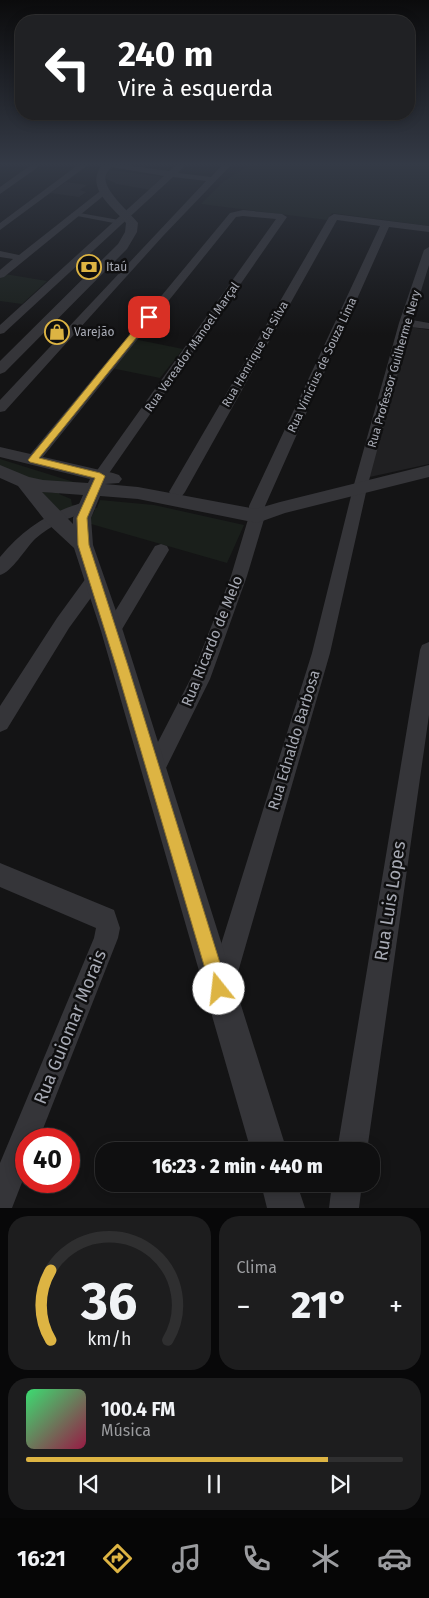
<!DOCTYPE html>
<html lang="pt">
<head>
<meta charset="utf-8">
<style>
  body { margin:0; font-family:"Fira Sans",sans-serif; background:#1d1d1e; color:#f1f3f6; height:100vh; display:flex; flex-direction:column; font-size:19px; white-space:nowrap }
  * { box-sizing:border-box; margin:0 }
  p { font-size:16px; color:#9b9c9f }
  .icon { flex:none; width:28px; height:28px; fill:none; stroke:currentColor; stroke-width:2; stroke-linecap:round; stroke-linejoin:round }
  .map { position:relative; height:1208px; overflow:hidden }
  .sheet { display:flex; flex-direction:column; gap:8px; padding:8px; background:#080809; flex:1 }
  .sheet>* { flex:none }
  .guide { position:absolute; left:15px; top:15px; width:400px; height:105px; border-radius:20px; box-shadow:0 2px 12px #0003,0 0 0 1px #2f2f30; background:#202124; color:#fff; overflow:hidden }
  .speed { position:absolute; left:15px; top:1128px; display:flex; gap:10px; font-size:25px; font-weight:700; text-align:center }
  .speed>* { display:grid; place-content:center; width:65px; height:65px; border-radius:50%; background:#0f0f10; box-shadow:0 2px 12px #0003,0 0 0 1px #2f2f30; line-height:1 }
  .speed .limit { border:8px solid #d22; background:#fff; color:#111 }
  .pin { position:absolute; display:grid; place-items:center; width:42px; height:42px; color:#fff; margin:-21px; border-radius:10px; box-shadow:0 2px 8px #0006 }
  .me { position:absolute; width:55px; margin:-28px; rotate:344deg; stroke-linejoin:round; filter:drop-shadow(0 0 4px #0008) }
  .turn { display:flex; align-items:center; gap:18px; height:105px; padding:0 20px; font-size:22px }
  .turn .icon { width:65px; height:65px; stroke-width:2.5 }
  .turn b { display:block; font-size:35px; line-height:42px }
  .big { font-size:38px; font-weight:800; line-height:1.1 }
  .sheet .card { flex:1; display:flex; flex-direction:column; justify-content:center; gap:8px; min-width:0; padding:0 18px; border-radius:20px; background:#1d1d1e }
  .sheet .dial { align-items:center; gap:0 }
  .dial svg { height:130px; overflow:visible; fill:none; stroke:#2f2f30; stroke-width:7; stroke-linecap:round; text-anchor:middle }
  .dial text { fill:#f1f3f6; stroke:none }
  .song { display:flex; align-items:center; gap:15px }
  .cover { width:60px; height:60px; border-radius:8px; background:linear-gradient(135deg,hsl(140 70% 55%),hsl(340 70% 35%)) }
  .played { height:5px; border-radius:2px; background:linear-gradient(90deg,#ddb443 80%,#2f2f30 80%) }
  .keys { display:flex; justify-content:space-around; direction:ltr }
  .heat { display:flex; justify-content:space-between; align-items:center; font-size:28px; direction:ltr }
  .sheet .tiles { flex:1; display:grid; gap:8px; grid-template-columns:1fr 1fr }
  .card:last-child { grid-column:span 2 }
  .trip { position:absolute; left:95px; top:1142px; width:285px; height:50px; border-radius:20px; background:#0f0f10; box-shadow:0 2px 12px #0003,0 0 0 1px #2f2f30; font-weight:800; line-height:50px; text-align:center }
  .dock { display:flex; height:80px; justify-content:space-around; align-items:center; background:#060606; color:#9b9c9f }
  .dock .icon { width:35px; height:35px }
  .dock .on { color:#ddb443 }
  .dock b { font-size:22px; color:#f1f3f6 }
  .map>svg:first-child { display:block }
  .built { fill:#202022 }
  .green { fill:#1a1f1b }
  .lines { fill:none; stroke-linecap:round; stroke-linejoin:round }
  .pedestrian { fill:#353539; fill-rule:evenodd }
  .minor { fill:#353539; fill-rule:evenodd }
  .tertiary { fill:#353539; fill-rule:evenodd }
  .route { fill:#ddb443; stroke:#90752c }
  .labels { text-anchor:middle; stroke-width:5; stroke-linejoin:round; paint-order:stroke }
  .far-poi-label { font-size:12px; fill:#a7aab4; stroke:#0f0f10; text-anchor:start }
  .far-street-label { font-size:12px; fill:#a7aab4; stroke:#0f0f10 }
  .street-label { font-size:15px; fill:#a7aab4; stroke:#0f0f10 }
  .near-street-label { font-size:18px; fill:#a7aab4; stroke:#0f0f10 }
</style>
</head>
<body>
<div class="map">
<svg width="429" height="1208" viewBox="0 0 429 1208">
  <rect width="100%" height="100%" fill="#141415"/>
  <path class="built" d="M 110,170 L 164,177 L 151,190 L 117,184 L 105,178 Z
    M 66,182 L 87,185 L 80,190 L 86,192 L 79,197 L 50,193 Z
    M 410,327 L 429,330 L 429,464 L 365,478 Z"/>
  <path class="green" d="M 250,165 L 429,165 L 429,226 L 332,213 L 327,220 L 201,204 L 224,181 Z
    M 5,274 L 47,281 L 22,304 L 0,301 L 0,278 Z
    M 134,339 L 183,349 L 160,378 L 111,368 Z
    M 0,459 L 77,483 L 61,487 L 59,494 L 71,499 L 72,505 L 97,508 L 100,500 L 154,505 L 244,525 L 227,563 L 91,524 L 91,518 L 95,510 L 71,507 L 62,513 L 29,489 L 53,493 L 58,487 L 0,471 Z"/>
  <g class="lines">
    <path class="pedestrian" d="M 74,212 L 119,220 L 122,222 L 119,224 L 72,215 L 71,214 Z"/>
    <path class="minor" d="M 31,165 L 41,165 L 0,194 L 0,187 Z
      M 78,165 L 88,165 L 0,230 L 0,223 Z
      M 100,165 L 125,165 L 169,171 L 176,165 L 185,165 L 178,173 L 211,177 L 222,165 L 231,165 L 163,236 L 5,411 L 0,412 L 0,400 L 206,181 L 173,177 L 4,333 L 0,334 L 0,325 L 164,176 Z
      M 104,188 L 107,189 L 107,193 L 4,277 L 0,278 L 0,270 L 13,259 L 0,257 L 0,251 L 19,255 Z
      M 243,210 L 282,214 L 287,217 L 105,479 L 95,479 L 93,476 L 276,219 L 243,216 L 236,217 L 38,463 L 28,463 L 26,460 L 28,457 L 230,213 Z
      M 334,214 L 429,226 L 429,232 L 389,227 L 265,506 L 265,516 L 247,576 L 210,679 L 161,778 L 154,781 L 147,778 L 143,771 L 191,678 L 231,576 L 249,516 L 249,506 L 380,226 L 337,220 L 185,492 L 182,496 L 172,496 L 169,492 L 329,217 Z
      M 429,247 L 429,265 L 412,320 L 429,323 L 429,329 L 410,327 L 367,488 L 330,653 L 234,986 L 230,995 L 221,999 L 212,995 L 208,986 L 312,653 L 353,488 L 399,323 L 424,250 Z
      M 85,502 L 90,503 L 93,507 L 90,511 C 70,517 51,525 35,539 C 25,549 12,572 0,575 L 0,557 C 24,528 49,512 85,502 Z
      M 161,544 L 167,546 L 169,550 L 118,636 L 112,638 L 106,636 L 103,631 L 106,626 L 155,546 Z
      M 95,573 L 101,574 L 103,579 L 101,584 L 69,628 L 7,729 L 0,732 L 0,706 L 57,618 L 89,574 Z
      M 429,642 L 429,715 L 367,1151 L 337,1151 L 420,650 L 422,645 Z
      M 0,863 L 114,910 L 120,928 L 118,938 L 39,1139 L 26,1139 L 26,1172 L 12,1208 L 0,1208 L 0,1163 L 94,938 L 96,928 L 0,887 Z
      M 332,1184 L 362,1184 L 359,1208 L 329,1208 Z"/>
    <path class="tertiary" d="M 102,165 L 113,165 C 110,169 107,172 106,175 C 101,189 130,212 138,223 L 137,232 L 127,249 L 5,372 L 0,374 L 0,361 L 118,244 L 125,232 L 126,223 C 113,207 84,188 102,165 Z
      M 0,447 L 113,473 L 119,475 L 122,479 L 119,483 L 105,484 L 138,487 L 256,509 L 280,502 L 429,465 L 429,477 L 285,513 L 257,523 L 138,499 L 100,496 L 91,518 L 93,545 L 123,631 L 287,1151 L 251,1151 L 101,631 L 74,548 L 47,523 L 18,486 L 0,478 L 0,465 L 29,477 L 43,480 L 88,483 L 90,479 L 0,457 ZM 42,492 L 83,495 L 73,518 L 73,524 Z
      M 261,1184 L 297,1184 L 305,1208 L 267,1208 Z"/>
  </g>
  <linearGradient id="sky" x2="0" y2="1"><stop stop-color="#0b0b0c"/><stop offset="0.49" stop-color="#343a46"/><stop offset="1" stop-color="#343a46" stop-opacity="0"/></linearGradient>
  <rect width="429" height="335" fill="url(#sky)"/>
  <path class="route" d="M 146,315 L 153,317 L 39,458 L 100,473 L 105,476 L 87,518 L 89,545 L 128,666 L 228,989 L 225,995 L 219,998 L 213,995 L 211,989 L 116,666 L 78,545 L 77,518 L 95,478 L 30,462 L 28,460 Z"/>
  <defs>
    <symbol id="bank-ring" viewBox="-11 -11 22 22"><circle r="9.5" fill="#0f0f10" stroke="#ddb443" stroke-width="1.5"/><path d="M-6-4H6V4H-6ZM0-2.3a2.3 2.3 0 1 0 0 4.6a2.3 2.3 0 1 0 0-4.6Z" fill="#ddb443"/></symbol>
    <symbol id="shop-ring" viewBox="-11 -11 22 22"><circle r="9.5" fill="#0f0f10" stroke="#ddb443" stroke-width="1.5"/><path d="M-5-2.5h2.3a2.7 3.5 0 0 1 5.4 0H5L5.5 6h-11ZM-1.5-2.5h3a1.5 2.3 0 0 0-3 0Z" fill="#ddb443"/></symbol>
  </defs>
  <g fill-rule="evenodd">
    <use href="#bank-ring" x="75" y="253" width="28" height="28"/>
    <use href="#shop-ring" x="43" y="318" width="28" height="28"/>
  </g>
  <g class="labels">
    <g class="far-poi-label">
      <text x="106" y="271">Itaú</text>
      <text x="74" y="336">Varejão</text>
    </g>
    <g class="far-street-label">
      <text transform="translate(192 347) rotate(-55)" y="4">Rua Vereador Manoel Marçal</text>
      <text transform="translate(255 354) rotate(-60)" y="4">Rua Henrique da Silva</text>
      <text transform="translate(322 365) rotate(-65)" y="4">Rua Vinícius de Souza Lima</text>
      <text transform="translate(394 369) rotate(-74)" y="4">Rua Professor Guilherme Nery</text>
    </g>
    <g class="street-label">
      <text transform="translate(212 641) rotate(-68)" y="5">Rua Ricardo de Melo</text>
      <text transform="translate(294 740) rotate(-73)" y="5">Rua Ednaldo Barbosa</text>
    </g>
    <g class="near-street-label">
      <text transform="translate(390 901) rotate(-81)" y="6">Rua Luis Lopes</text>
      <text transform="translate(70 1027) rotate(-68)" y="6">Rua Guiomar Morais</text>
    </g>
  </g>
</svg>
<div class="speed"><div class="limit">40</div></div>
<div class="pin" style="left:149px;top:317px;background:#d93025"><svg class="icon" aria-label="arrive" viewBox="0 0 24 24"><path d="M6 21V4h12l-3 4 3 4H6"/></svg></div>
<svg class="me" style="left:219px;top:989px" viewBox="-20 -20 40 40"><circle r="19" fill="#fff"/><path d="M0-13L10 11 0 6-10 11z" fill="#ddb443"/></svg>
<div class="trip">16:23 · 2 min · 440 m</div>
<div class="guide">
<div class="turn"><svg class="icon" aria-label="left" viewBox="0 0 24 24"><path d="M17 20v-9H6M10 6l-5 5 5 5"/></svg><div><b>240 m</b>Vire à esquerda</div></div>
</div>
</div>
<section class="sheet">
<div class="tiles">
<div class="card dial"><svg viewBox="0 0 100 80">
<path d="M14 69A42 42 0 1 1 86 69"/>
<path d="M14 69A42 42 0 0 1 14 26" stroke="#ddb443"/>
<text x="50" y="56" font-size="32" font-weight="700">36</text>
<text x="50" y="72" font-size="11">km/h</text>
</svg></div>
<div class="card"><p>Clima</p>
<div class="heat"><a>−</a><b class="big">21°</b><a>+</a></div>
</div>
<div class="card">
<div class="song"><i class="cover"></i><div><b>100.4 FM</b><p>Música</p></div></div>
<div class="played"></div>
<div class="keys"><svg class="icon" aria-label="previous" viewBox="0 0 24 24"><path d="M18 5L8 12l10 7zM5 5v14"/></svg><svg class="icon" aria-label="pause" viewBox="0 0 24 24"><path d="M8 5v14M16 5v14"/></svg><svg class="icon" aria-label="next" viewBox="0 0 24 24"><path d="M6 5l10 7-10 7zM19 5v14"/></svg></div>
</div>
</div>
</section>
<nav class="dock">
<b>16:21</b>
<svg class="icon on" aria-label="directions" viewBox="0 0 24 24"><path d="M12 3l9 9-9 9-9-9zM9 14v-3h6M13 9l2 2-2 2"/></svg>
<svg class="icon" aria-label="music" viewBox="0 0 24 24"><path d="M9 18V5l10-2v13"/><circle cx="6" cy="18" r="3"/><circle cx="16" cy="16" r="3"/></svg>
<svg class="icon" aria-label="phone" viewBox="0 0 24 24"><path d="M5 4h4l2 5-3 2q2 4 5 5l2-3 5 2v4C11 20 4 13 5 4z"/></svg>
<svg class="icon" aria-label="climate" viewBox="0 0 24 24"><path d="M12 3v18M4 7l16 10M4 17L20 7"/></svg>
<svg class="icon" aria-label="car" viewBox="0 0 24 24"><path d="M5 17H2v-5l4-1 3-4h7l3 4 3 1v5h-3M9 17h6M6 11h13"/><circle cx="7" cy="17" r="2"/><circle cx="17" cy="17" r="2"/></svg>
</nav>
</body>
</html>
